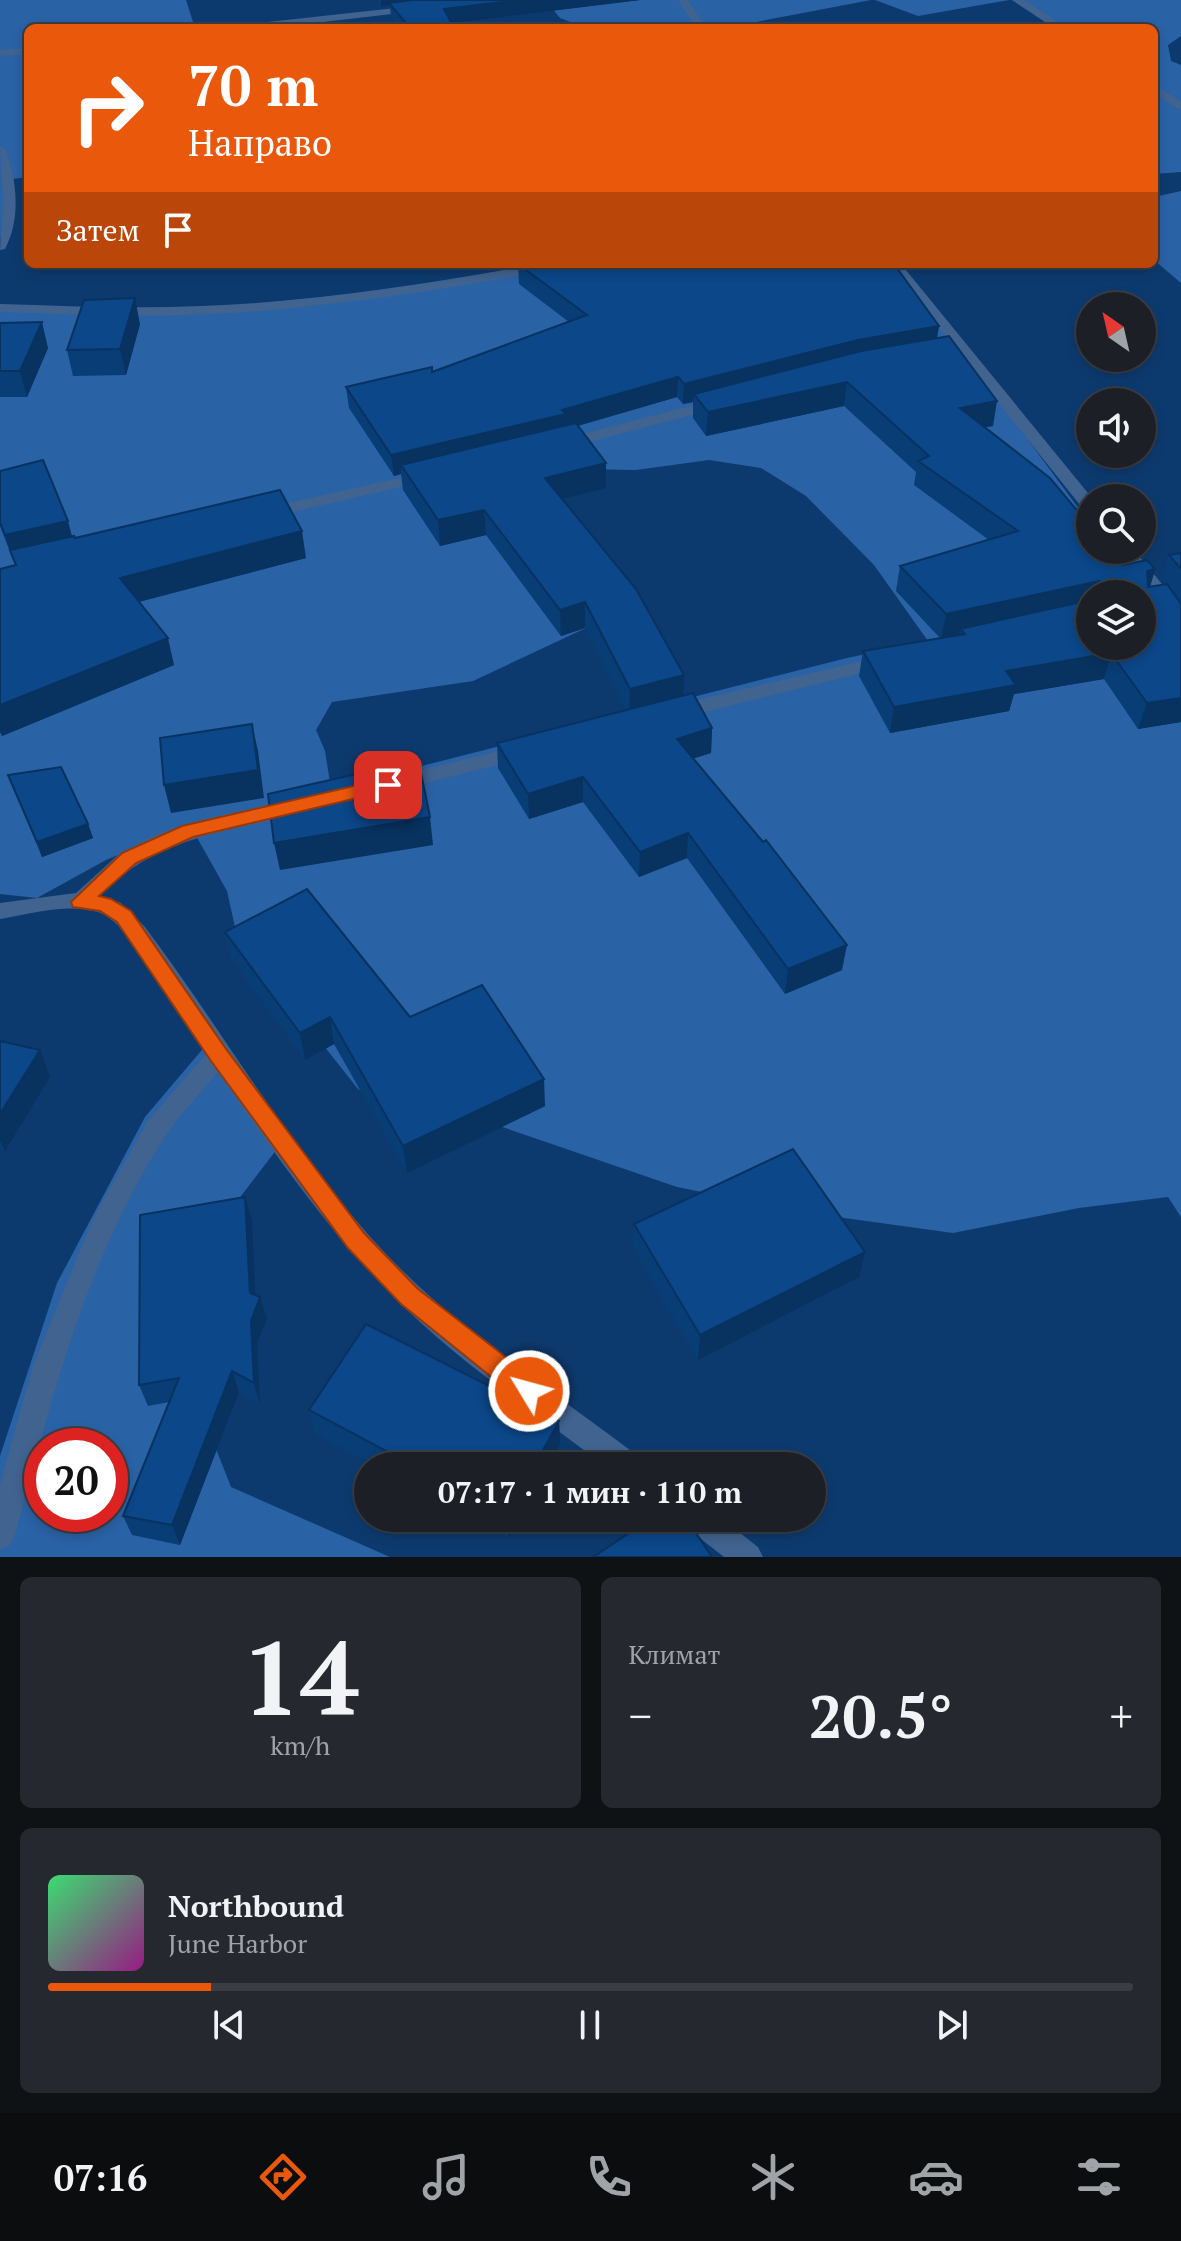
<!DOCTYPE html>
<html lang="ru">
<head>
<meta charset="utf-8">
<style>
  body { margin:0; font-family:"PT Serif",serif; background:#25282e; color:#f1f3f6; height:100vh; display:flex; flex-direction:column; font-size:30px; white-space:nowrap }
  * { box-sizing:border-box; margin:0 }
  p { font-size:26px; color:#a0a3a7 }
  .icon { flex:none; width:44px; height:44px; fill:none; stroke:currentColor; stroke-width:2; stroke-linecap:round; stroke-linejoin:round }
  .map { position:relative; height:1557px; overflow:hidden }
  .panel { display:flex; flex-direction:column; gap:20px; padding:20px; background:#0f1215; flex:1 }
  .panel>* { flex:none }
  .banner { position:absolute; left:24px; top:24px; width:1134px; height:244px; border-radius:12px; box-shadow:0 4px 12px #0003,0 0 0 2px #3a3e43; background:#ea580c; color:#fff; overflow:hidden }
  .needle { width:52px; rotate:326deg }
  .fabs { position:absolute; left:1076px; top:292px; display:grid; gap:16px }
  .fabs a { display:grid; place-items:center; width:80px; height:80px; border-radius:50%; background:#1c2026; box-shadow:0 4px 12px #0003,0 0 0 2px #3a3e43; font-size:40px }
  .speed { position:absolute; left:24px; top:1428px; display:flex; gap:16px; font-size:40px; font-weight:700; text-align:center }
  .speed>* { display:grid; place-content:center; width:104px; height:104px; border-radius:50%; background:#1c2026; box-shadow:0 4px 12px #0003,0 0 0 2px #3a3e43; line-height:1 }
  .speed .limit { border:12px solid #d22; background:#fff; color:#111 }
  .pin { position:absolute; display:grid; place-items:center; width:68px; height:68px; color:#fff; margin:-34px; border-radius:16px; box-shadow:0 4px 12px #0006 }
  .me { position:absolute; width:88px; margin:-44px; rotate:307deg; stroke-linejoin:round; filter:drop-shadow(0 0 6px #0008) }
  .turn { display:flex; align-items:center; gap:28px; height:168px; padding:0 32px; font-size:36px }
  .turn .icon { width:104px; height:104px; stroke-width:2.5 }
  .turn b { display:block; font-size:56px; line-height:68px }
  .then { display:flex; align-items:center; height:76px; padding:0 32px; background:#0003; gap:16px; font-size:30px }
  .big { font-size:60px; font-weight:800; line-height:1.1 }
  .panel .widget { flex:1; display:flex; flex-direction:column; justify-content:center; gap:12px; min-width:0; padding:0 28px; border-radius:12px; background:#25282e }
  .panel .dial { align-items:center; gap:0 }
  .dial b { font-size:104px; line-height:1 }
  .song { display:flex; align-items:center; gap:24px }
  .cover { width:96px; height:96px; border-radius:12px; background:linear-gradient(135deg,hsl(140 70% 55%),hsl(310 70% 35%)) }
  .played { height:8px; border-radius:4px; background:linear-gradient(90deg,#ea580c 15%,#3a3e43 15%) }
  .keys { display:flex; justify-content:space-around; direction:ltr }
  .heat { display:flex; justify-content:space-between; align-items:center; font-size:44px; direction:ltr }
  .panel .tiles { flex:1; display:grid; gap:20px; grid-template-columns:1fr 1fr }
  .widget:last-child { grid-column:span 2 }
  .trip { position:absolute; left:354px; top:1452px; width:472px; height:80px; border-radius:40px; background:#1c2026; box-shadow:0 4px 12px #0003,0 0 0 2px #3a3e43; font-weight:800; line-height:80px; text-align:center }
  .dock { display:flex; height:128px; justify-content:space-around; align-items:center; background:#0b0d0f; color:#a0a3a7 }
  .dock .icon { width:56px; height:56px }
  .dock .selected { color:#ea580c }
  .dock b { font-size:36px; color:#f1f3f6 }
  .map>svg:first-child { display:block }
  .green { fill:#0d3a6e; fill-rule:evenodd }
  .forest { fill:#2a62a6; fill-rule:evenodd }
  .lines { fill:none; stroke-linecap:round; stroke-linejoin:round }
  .minor { fill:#406390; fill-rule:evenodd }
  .wall { fill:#093d76; fill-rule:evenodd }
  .shaded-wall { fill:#083260 }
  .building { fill:#0b4789; stroke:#083260; stroke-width:2 }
  .route { fill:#ea580c; stroke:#983908; stroke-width:2 }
</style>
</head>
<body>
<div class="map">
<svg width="1181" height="1557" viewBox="0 0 1181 1557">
  <rect width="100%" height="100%" fill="#252b32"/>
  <path class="green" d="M 0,0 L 1181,0 L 1181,1557 L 0,1557 ZM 28,28 L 1154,28 L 1154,264 L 28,264 ZM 1090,306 L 1142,306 L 1142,358 L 1090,358 ZM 1090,402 L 1142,402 L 1142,454 L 1090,454 ZM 1090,498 L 1142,498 L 1142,550 L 1090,550 ZM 1090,594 L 1142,594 L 1142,646 L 1090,646 ZM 42,1446 L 110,1446 L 110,1514 L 42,1514 ZM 368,1466 L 812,1466 L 812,1518 L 368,1518 Z"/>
  <path class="forest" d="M 0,0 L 186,0 L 195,28 L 28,28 L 28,177 L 5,180 L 0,247 Z
    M 545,0 L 871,0 L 756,22 L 757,28 L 586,28 L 560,18 Z
    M 875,0 L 1009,0 L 918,16 Z
    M 1012,0 L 1181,0 L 1181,36 L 1168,45 L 1171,61 L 1181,65 L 1181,172 L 1154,174 L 1154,28 L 1056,28 Z
    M 1181,191 L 1181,283 L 1154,260 L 1154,197 Z
    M 891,264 L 959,346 L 1090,524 L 1090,646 L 1142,646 L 1181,587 L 1181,1217 L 1168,1197 L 1079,1208 L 953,1233 L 801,1212 L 677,1187 L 482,1120 L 409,1114 L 358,1089 L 309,1027 L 241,954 L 227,891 L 190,825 L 106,860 L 37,898 L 0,894 L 0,311 L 167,312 L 354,294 L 546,266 ZM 490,456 L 575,469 L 636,470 L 709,460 L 761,468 L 806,496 L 874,565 L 928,641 L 847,658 L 331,789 L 325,751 L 316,730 L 332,702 L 473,681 L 586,628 Z
    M 212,1038 L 287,1136 L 241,1196 L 181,1360 L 231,1487 L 390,1557 L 0,1557 L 0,1456 L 57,1283 L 145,1117 ZM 42,1446 L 110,1446 L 110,1514 L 42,1514 Z"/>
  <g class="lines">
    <path class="minor" d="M 678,0 L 688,0 L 706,28 L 696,28 Z
      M 1012,0 L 1024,0 L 1067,28 L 1054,28 Z
      M 414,6 L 418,7 L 418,11 L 271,28 L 236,28 L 241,25 Z
      M 28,48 L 28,54 L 0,56 L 0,50 Z
      M 1154,84 L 1181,102 L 1181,111 L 1154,93 Z
      M 0,146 L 6,150 C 17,182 21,218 5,249 L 0,250 L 3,198 Z
      M 539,264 L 569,264 L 562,268 C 452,288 342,306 231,313 C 154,318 77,315 0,312 L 0,304 C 67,306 134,309 201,306 C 314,302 427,284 539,264 Z
      M 887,264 L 901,264 L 1092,498 L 1090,511 L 1084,510 Z
      M 717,399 L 722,401 L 722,407 L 562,449 L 554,444 L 556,441 Z
      M 426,472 L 434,477 L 432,480 L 266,518 L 258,513 L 266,508 Z
      M 1116,550 L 1134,550 L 1171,595 L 1174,599 L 1171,603 L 1159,603 Z
      M 887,655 L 894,657 L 896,661 L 894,665 L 677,719 L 667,712 L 677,705 Z
      M 522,745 L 532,752 L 529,757 L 398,790 L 391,788 L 388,783 L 391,778 L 398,776 Z
      M 297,799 L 304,801 L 307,806 L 304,811 C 225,835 162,833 99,896 L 121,903 L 145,927 C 227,1036 293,1156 387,1255 C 461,1332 553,1392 638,1456 L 642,1466 L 605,1466 C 535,1412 457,1361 395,1298 C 327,1230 273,1151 218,1072 C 200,1094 179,1115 164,1138 C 87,1258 51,1399 15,1535 L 10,1545 L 0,1550 L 0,1484 L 33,1366 L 93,1219 L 147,1122 L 206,1054 C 185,1023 132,922 98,912 C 68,903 31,914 0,919 L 0,903 L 76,893 L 119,854 L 158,834 L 208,818 Z
      M 683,1518 L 721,1518 L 758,1547 L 763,1557 L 724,1557 L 687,1528 Z"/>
  </g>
  <path class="wall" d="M 376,0 L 640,0 L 451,23 L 454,28 L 399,28 L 391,18 L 390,5 L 381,6 Z
    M 518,264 L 939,326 L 937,338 L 993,426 L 985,427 L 1123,565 L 1155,569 L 1150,587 L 1165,584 L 1162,580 L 1169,555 L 1181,553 L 1181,722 L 1138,729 L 1104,679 L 1014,694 L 1009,711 L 890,733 L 859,676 L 863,651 L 940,638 L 896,591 L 900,566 L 989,540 L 914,485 L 916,472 L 844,406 L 706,436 L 693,418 L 693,402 L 683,404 L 677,397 L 578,426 L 606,488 L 563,499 L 683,695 L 712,728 L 711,753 L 693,758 L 842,970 L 785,994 L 687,858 L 639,877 L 583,802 L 529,819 L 498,768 L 497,743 L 626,710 L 585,628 L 561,636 L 486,535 L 440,546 L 403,490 L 401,474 L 394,476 L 349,408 L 346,387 L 432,372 L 569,322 L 519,284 ZM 1090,594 L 1142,594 L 1090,646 Z
    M 0,323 L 48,348 L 27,397 L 0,397 Z
    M 140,324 L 126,375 L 73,376 L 67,350 Z
    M 0,471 L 75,538 L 306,558 L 139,602 L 174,665 L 2,736 L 0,732 L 0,569 L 15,565 L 0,526 Z
    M 8,775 L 88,824 L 93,838 L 42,857 Z
    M 225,932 L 410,1017 L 545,1106 L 407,1173 L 334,1044 L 305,1060 L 231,959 Z
    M 0,1041 L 50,1077 L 5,1151 L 0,1150 Z
    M 245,1197 L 252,1220 L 255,1295 L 267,1319 L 257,1343 L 260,1404 L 239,1392 L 180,1545 L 132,1535 L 123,1516 L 169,1402 L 148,1406 L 139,1385 Z
    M 634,1224 L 859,1277 L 698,1360 L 633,1249 Z
    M 309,1410 L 559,1421 L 560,1444 L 548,1466 L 376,1466 L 315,1434 Z
    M 472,1518 L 520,1518 L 509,1538 Z"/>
  <path class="shaded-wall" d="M 381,0 L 438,0 L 389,3 L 390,5 L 381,6 Z
    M 519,0 L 640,0 L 445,24 L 444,9 Z
    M 135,298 L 140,324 L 126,375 L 120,349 Z
    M 42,322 L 48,348 L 27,397 L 20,371 Z
    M 939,326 L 935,346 L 694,394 L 693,402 L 683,404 L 684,384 L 858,340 Z
    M 678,377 L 677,397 L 566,429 L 401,465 L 401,474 L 394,476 L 391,455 L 562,410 Z
    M 847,382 L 844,406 L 706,436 L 708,412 Z
    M 997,401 L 993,426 L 956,432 L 960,408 Z
    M 606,463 L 606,488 L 546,503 L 545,478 Z
    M 484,510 L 486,535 L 440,546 L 438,520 Z
    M 68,521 L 75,548 L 10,550 L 13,562 L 5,535 Z
    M 302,531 L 306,558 L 126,605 L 120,578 Z
    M 1155,569 L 1148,594 L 1147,571 Z
    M 1099,581 L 1095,594 L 1090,594 L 1090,607 L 960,629 L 959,635 L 941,639 L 946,614 Z
    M 585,602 L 585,628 L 561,636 L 560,610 Z
    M 168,638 L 174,665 L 2,736 L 0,731 L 0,705 Z
    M 1111,653 L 1104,679 L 1014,694 L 1009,711 L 890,733 L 894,707 L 1006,671 Z
    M 684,675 L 683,701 L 629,715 L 630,689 Z
    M 1181,698 L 1181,722 L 1138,729 L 1147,703 Z
    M 252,724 L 258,751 L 264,798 L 171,813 L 164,785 Z
    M 712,728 L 711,753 L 676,764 L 677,739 Z
    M 583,777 L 583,802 L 529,819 L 528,794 Z
    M 430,817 L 433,845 L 280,870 L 274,843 Z
    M 88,824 L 93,838 L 42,857 L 37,842 Z
    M 688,833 L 687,858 L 639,877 L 640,852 Z
    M 847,945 L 842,970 L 785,994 L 788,969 Z
    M 330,1017 L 334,1044 L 305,1060 L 300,1033 Z
    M 40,1050 L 50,1077 L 5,1151 L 0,1140 L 0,1114 Z
    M 544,1079 L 545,1106 L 407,1173 L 403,1146 Z
    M 245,1197 L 252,1220 L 256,1309 L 260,1297 L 267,1319 L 257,1343 L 260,1404 L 254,1383 Z
    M 865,1252 L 859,1277 L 698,1360 L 700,1335 Z
    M 232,1371 L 239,1392 L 180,1545 L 172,1525 Z
    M 559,1421 L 560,1444 L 548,1466 L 534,1466 Z
    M 507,1518 L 520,1518 L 509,1538 Z"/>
  <path class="building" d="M 413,0 L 519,0 L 444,9 L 454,28 L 410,28 L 389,3 Z
    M 518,264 L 894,264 L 939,326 L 858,340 L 684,384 L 678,377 L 562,410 L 566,414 L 391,455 L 346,387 L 432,367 L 432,372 L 587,315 Z
    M 135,298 L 120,349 L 67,350 L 84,300 Z
    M 42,322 L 20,371 L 0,371 L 0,323 Z
    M 949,336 L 997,401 L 960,408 L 1050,478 L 1090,526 L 1090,550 L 1110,550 L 1123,565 L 1147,560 L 1155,569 L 1147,571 L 1148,587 L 1167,584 L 1181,604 L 1181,698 L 1147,703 L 1111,653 L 1006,671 L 1016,685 L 894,707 L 863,651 L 965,634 L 960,629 L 1090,600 L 1090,646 L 1142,646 L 1142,594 L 1098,594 L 1099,581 L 946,614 L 900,566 L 1018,531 L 918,461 L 929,456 L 847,382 L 708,412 L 694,394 L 861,351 Z
    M 576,423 L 606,463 L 545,478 L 636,589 L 684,675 L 630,689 L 585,602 L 560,610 L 484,510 L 438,520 L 401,465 Z
    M 43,460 L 68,521 L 5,535 L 0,522 L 0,471 Z
    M 280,490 L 302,531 L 120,578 L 168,638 L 0,705 L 0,569 L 16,565 L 10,550 L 74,536 L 75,538 Z
    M 1181,553 L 1181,569 L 1169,555 Z
    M 693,693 L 712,728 L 677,739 L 763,842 L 766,840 L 847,945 L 788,969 L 688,833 L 640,852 L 583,777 L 528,794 L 497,743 Z
    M 252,724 L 258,770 L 164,785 L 160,738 Z
    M 419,763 L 430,817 L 274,843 L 268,794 L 361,773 Z
    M 61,767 L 88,824 L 37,842 L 8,775 Z
    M 307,889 L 410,1017 L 482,985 L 544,1079 L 403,1146 L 330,1017 L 300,1033 L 225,932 Z
    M 0,1041 L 40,1050 L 0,1114 Z
    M 793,1149 L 865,1252 L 700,1335 L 634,1224 Z
    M 245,1197 L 250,1293 L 260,1297 L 251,1321 L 254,1383 L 232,1371 L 172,1525 L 123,1516 L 179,1378 L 139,1385 L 140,1215 Z
    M 366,1324 L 559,1421 L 534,1466 L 414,1466 L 309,1410 Z
    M 652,1518 L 686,1518 L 712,1557 L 593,1557 Z"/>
  <path class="route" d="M 388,778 L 398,785 L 395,789 L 193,837 L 136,863 L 99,896 L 111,899 L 131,911 L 226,1049 L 364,1233 L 418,1289 L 538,1382 L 542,1391 L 538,1400 L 529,1403 L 520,1400 L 401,1304 L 348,1248 L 211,1061 L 117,922 L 100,911 L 73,907 L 71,902 L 122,853 L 182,826 Z"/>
</svg>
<div class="fabs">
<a><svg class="needle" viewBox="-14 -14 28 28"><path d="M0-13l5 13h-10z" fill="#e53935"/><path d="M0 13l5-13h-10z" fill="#a0a3a7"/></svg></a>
<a><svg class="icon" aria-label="sound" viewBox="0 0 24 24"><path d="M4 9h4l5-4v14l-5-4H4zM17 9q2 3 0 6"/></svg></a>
<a><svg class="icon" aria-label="search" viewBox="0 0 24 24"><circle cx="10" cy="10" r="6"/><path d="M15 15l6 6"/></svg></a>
<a><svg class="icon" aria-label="layers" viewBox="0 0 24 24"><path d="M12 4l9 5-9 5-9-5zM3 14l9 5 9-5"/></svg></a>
</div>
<div class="speed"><div class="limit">20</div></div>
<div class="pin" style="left:388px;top:785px;background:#d93025"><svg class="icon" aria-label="arrive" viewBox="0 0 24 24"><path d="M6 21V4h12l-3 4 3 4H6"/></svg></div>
<svg class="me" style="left:529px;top:1391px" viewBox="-20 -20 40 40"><circle r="17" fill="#ea580c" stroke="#fff" stroke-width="3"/><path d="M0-11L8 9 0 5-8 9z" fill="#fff"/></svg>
<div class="trip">07:17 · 1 мин · 110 m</div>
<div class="banner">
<div class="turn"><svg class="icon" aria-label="right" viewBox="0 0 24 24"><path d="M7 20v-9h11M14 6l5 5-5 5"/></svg><div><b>70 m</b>Направо</div></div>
<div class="then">Затем<svg class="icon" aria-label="arrive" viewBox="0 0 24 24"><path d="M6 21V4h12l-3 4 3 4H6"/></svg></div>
</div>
</div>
<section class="panel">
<div class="tiles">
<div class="widget dial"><b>14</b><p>km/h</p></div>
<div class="widget"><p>Климат</p>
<div class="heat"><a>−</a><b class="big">20.5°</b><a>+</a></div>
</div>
<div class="widget">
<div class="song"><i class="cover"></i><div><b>Northbound</b><p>June Harbor</p></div></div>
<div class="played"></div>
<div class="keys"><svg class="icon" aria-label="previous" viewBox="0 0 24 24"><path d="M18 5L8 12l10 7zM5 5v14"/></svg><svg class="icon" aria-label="pause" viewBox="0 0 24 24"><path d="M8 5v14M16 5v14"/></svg><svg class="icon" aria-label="next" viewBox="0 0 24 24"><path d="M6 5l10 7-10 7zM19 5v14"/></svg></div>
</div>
</div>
</section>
<nav class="dock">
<b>07:16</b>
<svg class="icon selected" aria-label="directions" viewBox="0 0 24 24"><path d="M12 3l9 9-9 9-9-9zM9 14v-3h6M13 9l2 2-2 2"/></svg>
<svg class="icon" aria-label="music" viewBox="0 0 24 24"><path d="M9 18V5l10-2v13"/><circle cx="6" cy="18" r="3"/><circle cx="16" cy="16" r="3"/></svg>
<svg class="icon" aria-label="phone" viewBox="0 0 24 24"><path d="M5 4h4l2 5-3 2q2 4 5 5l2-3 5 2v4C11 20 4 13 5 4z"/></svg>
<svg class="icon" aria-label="climate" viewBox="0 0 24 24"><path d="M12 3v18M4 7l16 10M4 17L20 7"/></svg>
<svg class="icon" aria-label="car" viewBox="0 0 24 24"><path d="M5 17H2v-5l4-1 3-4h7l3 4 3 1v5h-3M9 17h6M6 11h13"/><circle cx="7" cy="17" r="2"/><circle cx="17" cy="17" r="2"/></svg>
<svg class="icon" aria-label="filters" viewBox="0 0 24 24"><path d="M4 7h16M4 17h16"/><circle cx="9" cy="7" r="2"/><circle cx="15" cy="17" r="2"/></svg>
</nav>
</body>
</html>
